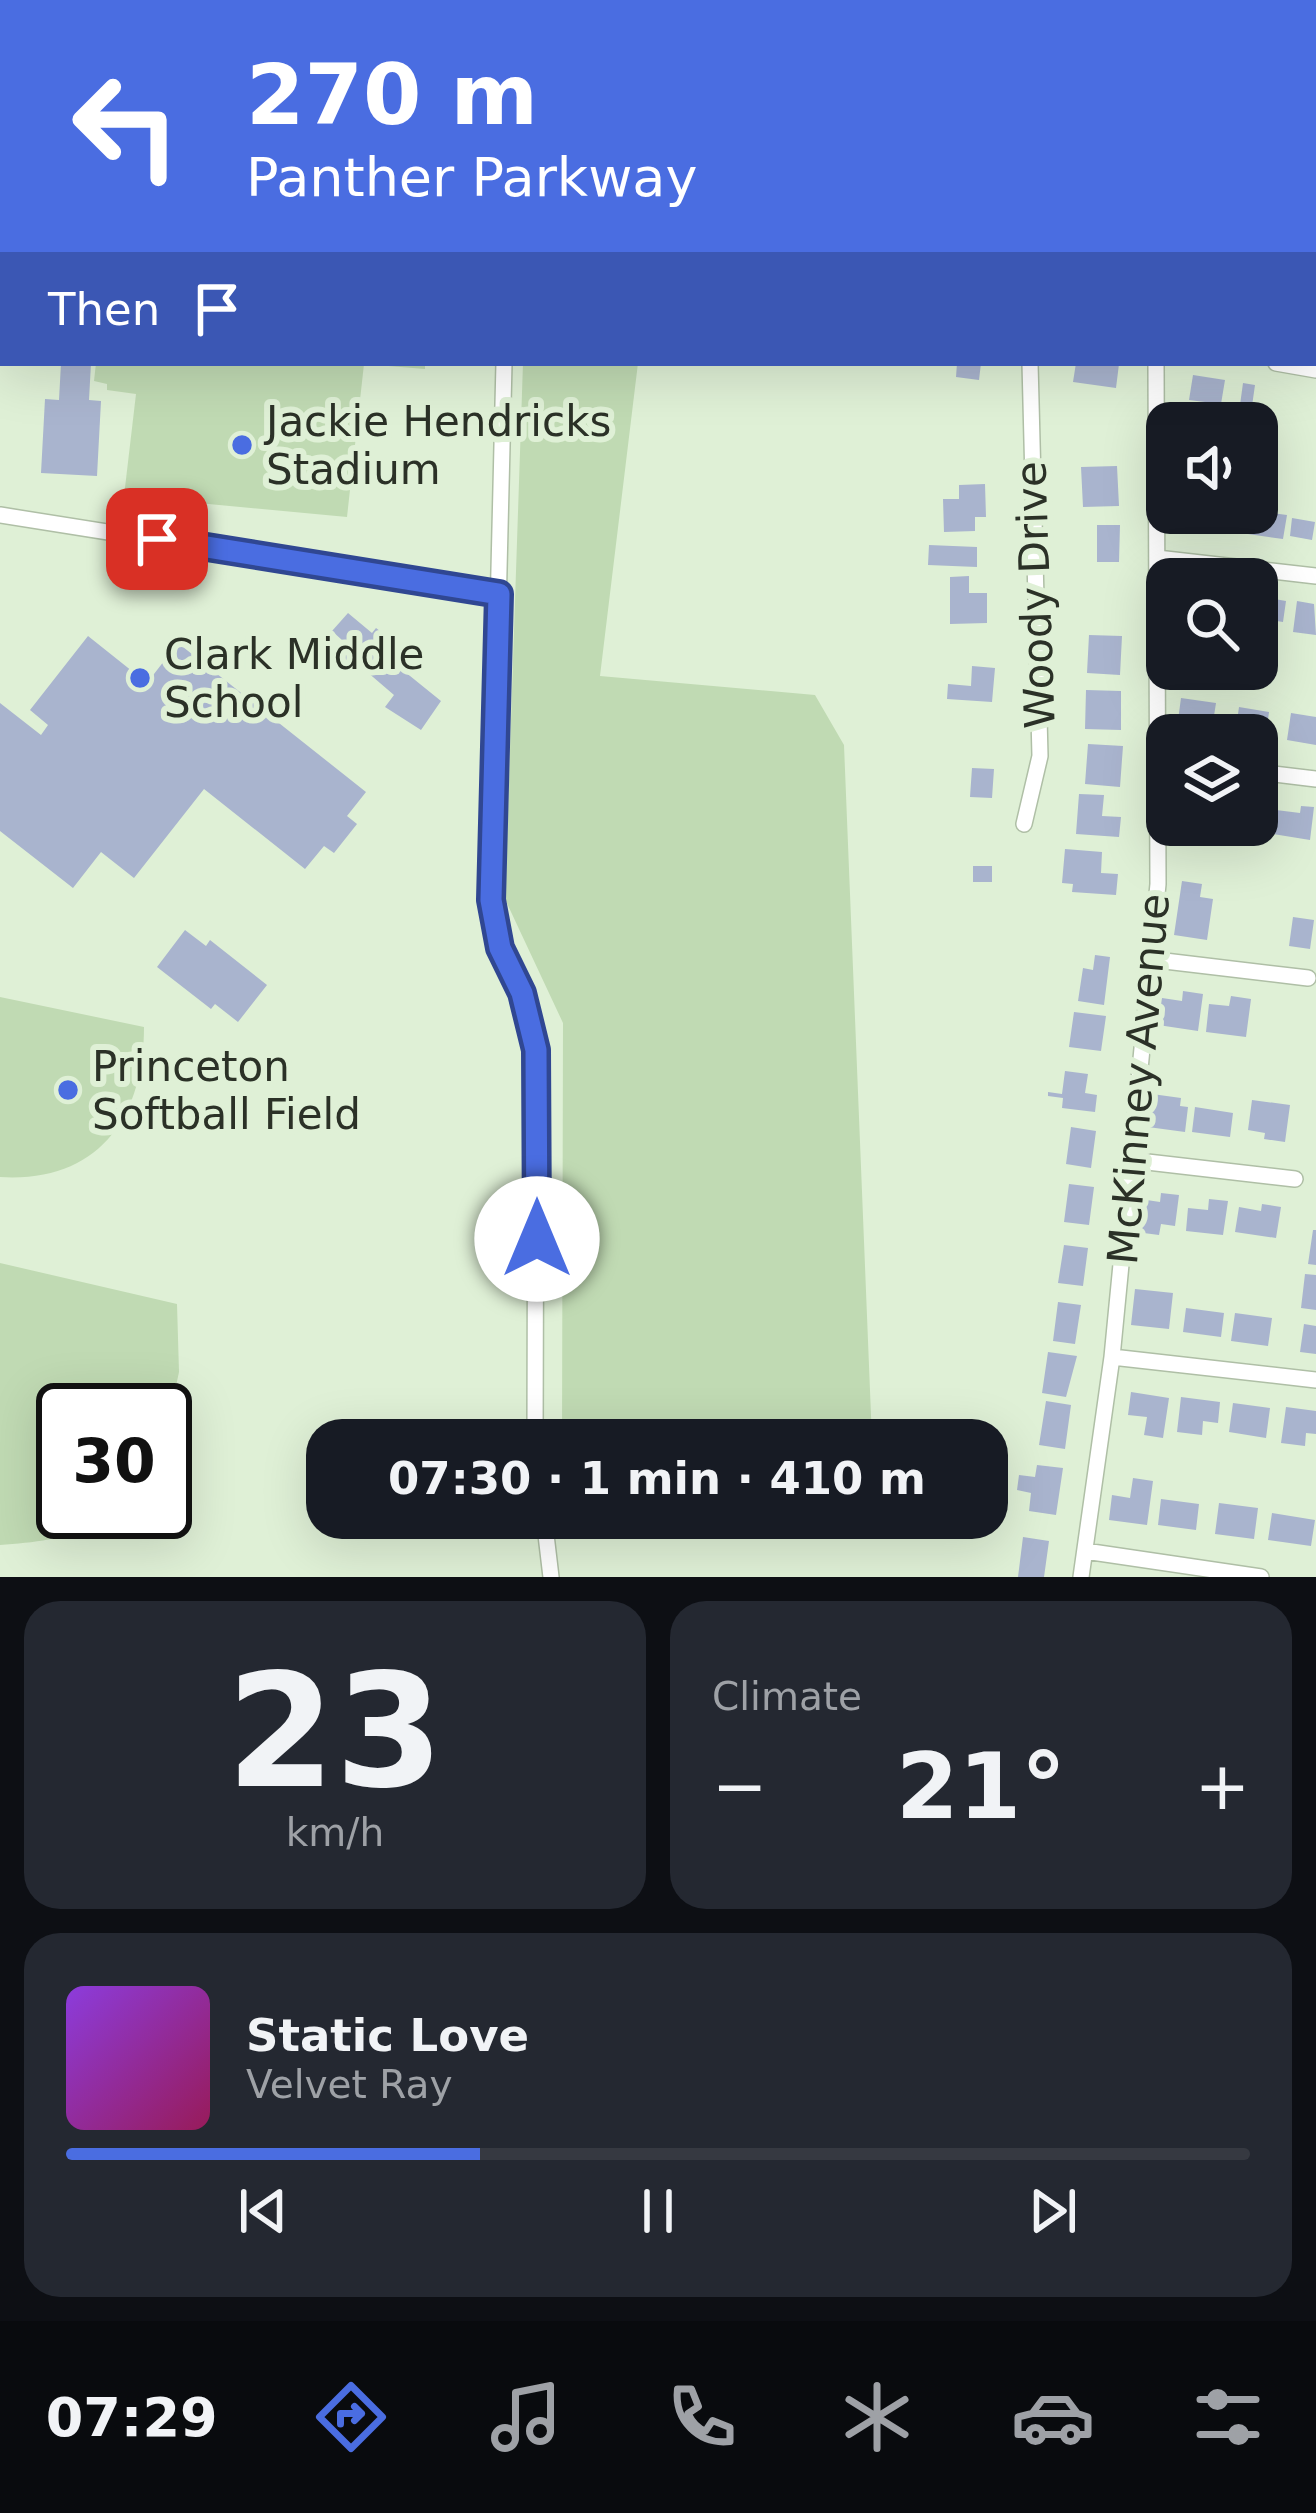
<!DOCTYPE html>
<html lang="en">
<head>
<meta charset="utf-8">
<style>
  body { margin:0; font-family:"DejaVu Sans",sans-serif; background:#242831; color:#f1f3f6; height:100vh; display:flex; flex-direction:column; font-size:45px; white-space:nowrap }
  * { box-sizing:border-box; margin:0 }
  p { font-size:39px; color:#9ea1a6 }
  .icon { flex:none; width:66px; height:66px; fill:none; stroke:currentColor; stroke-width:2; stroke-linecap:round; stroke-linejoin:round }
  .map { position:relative; height:1577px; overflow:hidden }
  .drawer { display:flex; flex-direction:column; gap:24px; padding:24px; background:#0d0f14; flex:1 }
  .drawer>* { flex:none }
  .hud { position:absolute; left:0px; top:0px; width:1317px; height:366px; box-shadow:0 12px 48px #0002; background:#4a6de1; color:#fff; overflow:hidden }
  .buttons { position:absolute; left:1146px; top:402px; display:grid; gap:24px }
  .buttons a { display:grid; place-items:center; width:132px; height:132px; border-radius:24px; background:#171b24; box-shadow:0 12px 48px #0002; font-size:60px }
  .speed { position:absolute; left:36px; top:1383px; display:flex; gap:24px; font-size:60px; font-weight:700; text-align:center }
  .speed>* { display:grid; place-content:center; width:156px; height:156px; border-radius:50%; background:#171b24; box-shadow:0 12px 48px #0002; line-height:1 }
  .speed .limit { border:6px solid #111; border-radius:18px; background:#fff; color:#111 }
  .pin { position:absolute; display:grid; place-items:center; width:102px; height:102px; color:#fff; margin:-51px; border-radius:24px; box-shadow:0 6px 18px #0006 }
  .me { position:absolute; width:132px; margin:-66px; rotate:0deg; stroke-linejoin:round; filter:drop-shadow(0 0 9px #0008) }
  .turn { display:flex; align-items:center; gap:42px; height:252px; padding:0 48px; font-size:54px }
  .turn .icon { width:156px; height:156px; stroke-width:2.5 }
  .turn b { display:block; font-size:84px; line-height:102px }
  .then { display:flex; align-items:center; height:114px; padding:0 48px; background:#0003; gap:24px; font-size:45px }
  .big { font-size:90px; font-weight:800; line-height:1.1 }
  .drawer .card { flex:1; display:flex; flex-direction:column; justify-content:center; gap:18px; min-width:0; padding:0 42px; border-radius:36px; background:#242831 }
  .drawer .dial { align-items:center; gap:0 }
  .dial b { font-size:156px; line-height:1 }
  .song { display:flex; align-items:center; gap:36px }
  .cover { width:144px; height:144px; border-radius:18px; background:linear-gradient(135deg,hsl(270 70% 55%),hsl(330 70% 35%)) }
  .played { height:12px; border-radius:6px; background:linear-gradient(90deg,#4a6de1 35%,#363941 35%) }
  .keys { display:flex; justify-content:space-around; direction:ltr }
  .heat { display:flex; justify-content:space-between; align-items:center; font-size:66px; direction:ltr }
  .drawer .tiles { flex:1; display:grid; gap:24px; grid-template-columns:1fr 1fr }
  .card:last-child { grid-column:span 2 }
  .trip { position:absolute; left:306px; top:1419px; width:702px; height:120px; border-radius:36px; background:#171b24; box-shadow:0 12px 48px #0002; font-weight:800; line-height:120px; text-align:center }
  .tab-bar { display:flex; height:192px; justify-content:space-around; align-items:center; background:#090b0e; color:#9ea1a6 }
  .tab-bar .icon { width:84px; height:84px }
  .tab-bar .current { color:#4a6de1 }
  .tab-bar b { font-size:54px; color:#f1f3f6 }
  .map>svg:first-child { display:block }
  .green { fill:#c0dab3 }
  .building { fill:#a9b4ce }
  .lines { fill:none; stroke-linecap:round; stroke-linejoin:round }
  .street-casing { stroke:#afbfa6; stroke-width:18 }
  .street { stroke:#fff; stroke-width:15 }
  .route-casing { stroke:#304792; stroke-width:30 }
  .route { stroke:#4a6de1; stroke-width:21 }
  .poi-dot { fill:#4a6de1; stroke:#dff0d6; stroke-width:4.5 }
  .labels { text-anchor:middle; stroke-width:12; stroke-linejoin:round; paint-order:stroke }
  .poi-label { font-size:42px; fill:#2b3127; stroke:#dff0d6; text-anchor:start }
  .street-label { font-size:42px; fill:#2b3127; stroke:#dff0d6 }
</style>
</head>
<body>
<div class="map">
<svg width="1316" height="1577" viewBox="0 0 1316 1577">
  <rect width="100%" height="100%" fill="#dff0d6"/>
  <path class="green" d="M 96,363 L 425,363 L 425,369 L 364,364 L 347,517 L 124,496 L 136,394 L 107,390 L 107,384 L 94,381 Z
    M 523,363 L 638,363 L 600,676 L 815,695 L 844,745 L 872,1440 L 562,1440 L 563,1023 L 505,899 Z
    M 0,997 L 144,1027 C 144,1118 98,1183 0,1177 Z
    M 0,1263 L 177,1304 L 179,1372 L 165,1438 L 165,1410 L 63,1410 L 63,1512 L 113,1512 C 80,1538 41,1542 0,1545 Z"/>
  <path class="building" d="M 61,363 L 91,363 L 89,400 L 101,401 L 97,476 L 41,473 L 45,399 L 59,400 Z
    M 957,363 L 981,363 L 979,380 L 956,377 Z
    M 1076,363 L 1119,364 L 1116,388 L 1073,382 Z
    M 1193,375 L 1225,380 L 1221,404 L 1189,400 Z
    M 1243,383 L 1255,385 L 1252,406 L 1240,405 Z
    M 1117,466 L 1119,506 L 1083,507 L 1081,467 Z
    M 985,484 L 986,517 L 975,517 L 975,531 L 944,532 L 943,499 L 959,499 L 959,485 Z
    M 1257,511 L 1287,515 L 1283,539 L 1241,533 L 1244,513 Z
    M 1186,513 L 1231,513 L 1230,531 L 1185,529 Z
    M 1292,518 L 1315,522 L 1312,540 L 1290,536 Z
    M 1097,525 L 1120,525 L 1119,562 L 1097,562 Z
    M 929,545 L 977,547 L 977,567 L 928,565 Z
    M 969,576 L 969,593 L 987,593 L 987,623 L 950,624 L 950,577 Z
    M 1257,596 L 1286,601 L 1283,622 L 1257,618 Z
    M 1297,601 L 1314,604 L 1316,635 L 1293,632 Z
    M 348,613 L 372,633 L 376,628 L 398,645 L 395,649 L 400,654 L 394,663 L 441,701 L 421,730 L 385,707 L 394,695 L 352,659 L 349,667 L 340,663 L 343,657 L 337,649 L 342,640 L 332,631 Z
    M 1089,635 L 1122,636 L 1120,675 L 1087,673 Z
    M 88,636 L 147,683 L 178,643 L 366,792 L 347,816 L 357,824 L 334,853 L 324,846 L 305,869 L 204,789 L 134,878 L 101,852 L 73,888 L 0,831 L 0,703 L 41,735 L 48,725 L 30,710 Z
    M 972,666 L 995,668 L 992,702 L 947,699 L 948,684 L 971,686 Z
    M 1086,690 L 1121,691 L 1121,730 L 1085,729 Z
    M 1181,698 L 1216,703 L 1211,735 L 1176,735 Z
    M 1239,707 L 1269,712 L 1265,743 L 1257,742 L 1257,735 L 1235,735 Z
    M 1291,713 L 1316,717 L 1316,745 L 1287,740 Z
    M 1088,744 L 1123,746 L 1120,787 L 1085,784 Z
    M 972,768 L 994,769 L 992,798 L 970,797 Z
    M 1079,794 L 1104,795 L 1102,816 L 1121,817 L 1119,837 L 1076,834 Z
    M 1257,801 L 1264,802 L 1261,825 L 1257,825 Z
    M 1301,806 L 1314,807 L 1310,840 L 1273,834 L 1276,810 L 1300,813 Z
    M 1178,825 L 1203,825 L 1201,844 L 1176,841 Z
    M 1065,849 L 1102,852 L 1101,873 L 1118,874 L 1116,895 L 1072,892 L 1073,884 L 1062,883 Z
    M 973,866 L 992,866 L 992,882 L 973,882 Z
    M 1182,881 L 1202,884 L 1200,897 L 1213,899 L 1207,940 L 1174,935 Z
    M 1293,917 L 1314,920 L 1310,949 L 1289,946 Z
    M 185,930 L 206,946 L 210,940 L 267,985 L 238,1022 L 215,1004 L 211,1009 L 157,967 Z
    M 1095,955 L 1110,957 L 1104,1005 L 1078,1001 L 1083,968 L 1093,970 Z
    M 1183,991 L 1203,994 L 1198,1031 L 1158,1025 L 1162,998 L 1182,1001 Z
    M 1231,996 L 1251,999 L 1246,1037 L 1206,1032 L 1209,1004 L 1229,1006 Z
    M 1074,1012 L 1106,1016 L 1101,1051 L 1069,1047 Z
    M 1065,1071 L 1088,1074 L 1085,1093 L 1097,1095 L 1095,1112 L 1062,1108 L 1063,1098 L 1048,1096 L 1048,1092 L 1062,1094 Z
    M 1152,1094 L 1181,1098 L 1180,1106 L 1188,1107 L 1185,1132 L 1148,1127 Z
    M 1252,1100 L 1290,1105 L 1285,1142 L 1264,1139 L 1265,1133 L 1248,1130 Z
    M 1195,1107 L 1233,1113 L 1230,1137 L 1192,1132 Z
    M 1071,1127 L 1096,1131 L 1091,1168 L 1066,1164 Z
    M 1069,1184 L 1094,1187 L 1089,1225 L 1064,1222 Z
    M 1161,1193 L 1179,1195 L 1175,1226 L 1161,1224 L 1159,1235 L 1136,1232 L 1140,1199 L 1160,1202 Z
    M 1209,1199 L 1228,1201 L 1223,1235 L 1186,1231 L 1188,1208 L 1208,1210 Z
    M 1262,1204 L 1281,1207 L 1276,1238 L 1235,1232 L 1239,1207 L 1261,1211 Z
    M 1313,1230 L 1316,1230 L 1316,1265 L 1308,1264 Z
    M 1064,1245 L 1088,1248 L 1083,1286 L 1058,1283 Z
    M 1305,1274 L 1316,1275 L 1316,1310 L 1301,1308 Z
    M 1135,1289 L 1173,1293 L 1169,1329 L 1131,1325 Z
    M 1058,1302 L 1081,1305 L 1075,1344 L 1053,1341 Z
    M 1186,1308 L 1224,1313 L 1221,1337 L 1183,1332 Z
    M 1235,1313 L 1272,1318 L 1268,1346 L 1231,1341 Z
    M 1304,1324 L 1316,1326 L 1316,1354 L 1300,1352 Z
    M 1048,1352 L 1077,1356 L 1066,1397 L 1042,1393 Z
    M 1131,1392 L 1169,1398 L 1163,1438 L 1144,1435 L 1147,1417 L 1128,1415 Z
    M 1181,1397 L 1220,1402 L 1218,1423 L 1203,1421 L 1202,1435 L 1177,1432 Z
    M 1046,1401 L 1071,1405 L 1065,1449 L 1039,1445 Z
    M 1233,1403 L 1270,1408 L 1266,1438 L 1229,1432 Z
    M 1286,1407 L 1316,1411 L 1316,1434 L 1306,1433 L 1305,1446 L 1281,1443 Z
    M 1037,1465 L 1063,1468 L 1056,1515 L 1029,1511 L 1031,1493 L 1017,1490 L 1019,1475 L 1035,1477 Z
    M 1133,1478 L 1153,1481 L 1147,1525 L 1109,1520 L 1112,1495 L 1130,1498 Z
    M 1161,1499 L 1199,1504 L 1196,1530 L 1158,1525 Z
    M 1219,1503 L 1258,1508 L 1254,1539 L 1215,1534 Z
    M 1272,1513 L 1315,1520 L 1311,1546 L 1268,1540 Z
    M 1023,1537 L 1049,1541 L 1044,1577 L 1018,1577 Z"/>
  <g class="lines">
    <defs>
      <path id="street" d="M 512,3 L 512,0
        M 760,3 L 760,0
        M 1024,3 L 1024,0
        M 1116,3 L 1116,0
        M 1314,44 L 1316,44
        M 504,363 L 491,900 L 500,948 L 522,993 L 536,1050 L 535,1440
        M 1276,363 L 1316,370
        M 0,515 L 499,594
        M 1157,558 L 1316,576
        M 1257,772 L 1316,779
        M 1024,824 L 1040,756 L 1030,363
        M 1148,959 L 1308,978
        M 1130,1160 L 1295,1179
        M 1112,1357 L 1316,1380
        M 544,1518 L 551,1577
        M 1085,1551 L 1261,1577
        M 1081,1577 L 1112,1357 L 1158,884 L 1156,363"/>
    </defs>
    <use href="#street" class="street-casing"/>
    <use href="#street" class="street"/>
  </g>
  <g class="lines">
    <defs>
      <path id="route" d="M 157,539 L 499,594 L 491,900 L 500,948 L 522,993 L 536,1050 L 537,1239"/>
    </defs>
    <use href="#route" class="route-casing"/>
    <use href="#route" class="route"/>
  </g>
  <g class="poi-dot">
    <circle cx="242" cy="445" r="12"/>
    <circle cx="140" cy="678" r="12"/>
    <circle cx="68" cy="1090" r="12"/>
  </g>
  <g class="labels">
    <g class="poi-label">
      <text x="266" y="436">Jackie Hendricks<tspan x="266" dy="48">Stadium</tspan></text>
      <text x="164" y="669">Clark Middle<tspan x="164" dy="48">School</tspan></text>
      <text x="92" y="1081">Princeton<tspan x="92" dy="48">Softball Field</tspan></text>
    </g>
    <g class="street-label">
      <text transform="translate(1035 595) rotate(-92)" y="15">Woody Drive</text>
      <text transform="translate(1138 1079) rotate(-85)" y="15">McKinney Avenue</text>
    </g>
  </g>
</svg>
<div class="buttons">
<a><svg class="icon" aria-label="sound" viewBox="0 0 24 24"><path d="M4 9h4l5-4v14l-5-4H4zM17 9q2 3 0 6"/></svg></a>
<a><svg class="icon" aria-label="search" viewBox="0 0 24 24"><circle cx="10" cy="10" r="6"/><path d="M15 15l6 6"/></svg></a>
<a><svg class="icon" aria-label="layers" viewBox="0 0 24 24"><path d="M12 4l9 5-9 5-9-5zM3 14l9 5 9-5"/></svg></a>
</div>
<div class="speed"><div class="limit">30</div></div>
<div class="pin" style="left:157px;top:539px;background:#d93025"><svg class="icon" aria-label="arrive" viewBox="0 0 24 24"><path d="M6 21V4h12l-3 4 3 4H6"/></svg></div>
<svg class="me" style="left:537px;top:1239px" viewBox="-20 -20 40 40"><circle r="19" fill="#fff"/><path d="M0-13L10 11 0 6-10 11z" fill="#4a6de1"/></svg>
<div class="trip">07:30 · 1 min · 410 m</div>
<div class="hud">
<div class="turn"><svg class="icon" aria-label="left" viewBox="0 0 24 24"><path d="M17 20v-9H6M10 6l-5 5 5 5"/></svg><div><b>270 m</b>Panther Parkway</div></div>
<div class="then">Then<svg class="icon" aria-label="arrive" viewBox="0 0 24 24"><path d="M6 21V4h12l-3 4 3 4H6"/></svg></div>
</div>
</div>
<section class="drawer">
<div class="tiles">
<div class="card dial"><b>23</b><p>km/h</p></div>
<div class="card"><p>Climate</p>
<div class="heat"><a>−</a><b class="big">21°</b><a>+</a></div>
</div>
<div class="card">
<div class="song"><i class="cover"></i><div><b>Static Love</b><p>Velvet Ray</p></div></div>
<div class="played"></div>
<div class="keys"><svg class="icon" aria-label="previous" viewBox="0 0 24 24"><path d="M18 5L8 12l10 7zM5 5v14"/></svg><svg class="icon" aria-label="pause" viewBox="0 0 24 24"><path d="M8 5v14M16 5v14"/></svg><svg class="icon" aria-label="next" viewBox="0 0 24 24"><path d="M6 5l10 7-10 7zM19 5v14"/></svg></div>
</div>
</div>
</section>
<nav class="tab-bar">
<b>07:29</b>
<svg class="icon current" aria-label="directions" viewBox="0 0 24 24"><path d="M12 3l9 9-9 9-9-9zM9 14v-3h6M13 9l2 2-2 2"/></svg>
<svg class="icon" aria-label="music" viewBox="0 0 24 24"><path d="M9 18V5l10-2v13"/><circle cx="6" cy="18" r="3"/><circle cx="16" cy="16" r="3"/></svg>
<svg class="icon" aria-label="phone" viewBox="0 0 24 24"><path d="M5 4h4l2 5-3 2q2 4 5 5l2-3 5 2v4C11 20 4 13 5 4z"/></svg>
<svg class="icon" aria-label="climate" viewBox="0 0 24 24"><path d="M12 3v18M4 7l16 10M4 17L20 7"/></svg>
<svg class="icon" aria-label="car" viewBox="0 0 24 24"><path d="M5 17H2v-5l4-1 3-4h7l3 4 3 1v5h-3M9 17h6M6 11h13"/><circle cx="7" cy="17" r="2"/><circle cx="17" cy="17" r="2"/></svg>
<svg class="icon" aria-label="filters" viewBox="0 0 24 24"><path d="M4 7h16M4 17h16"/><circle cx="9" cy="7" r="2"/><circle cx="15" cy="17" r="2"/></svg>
</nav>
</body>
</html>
